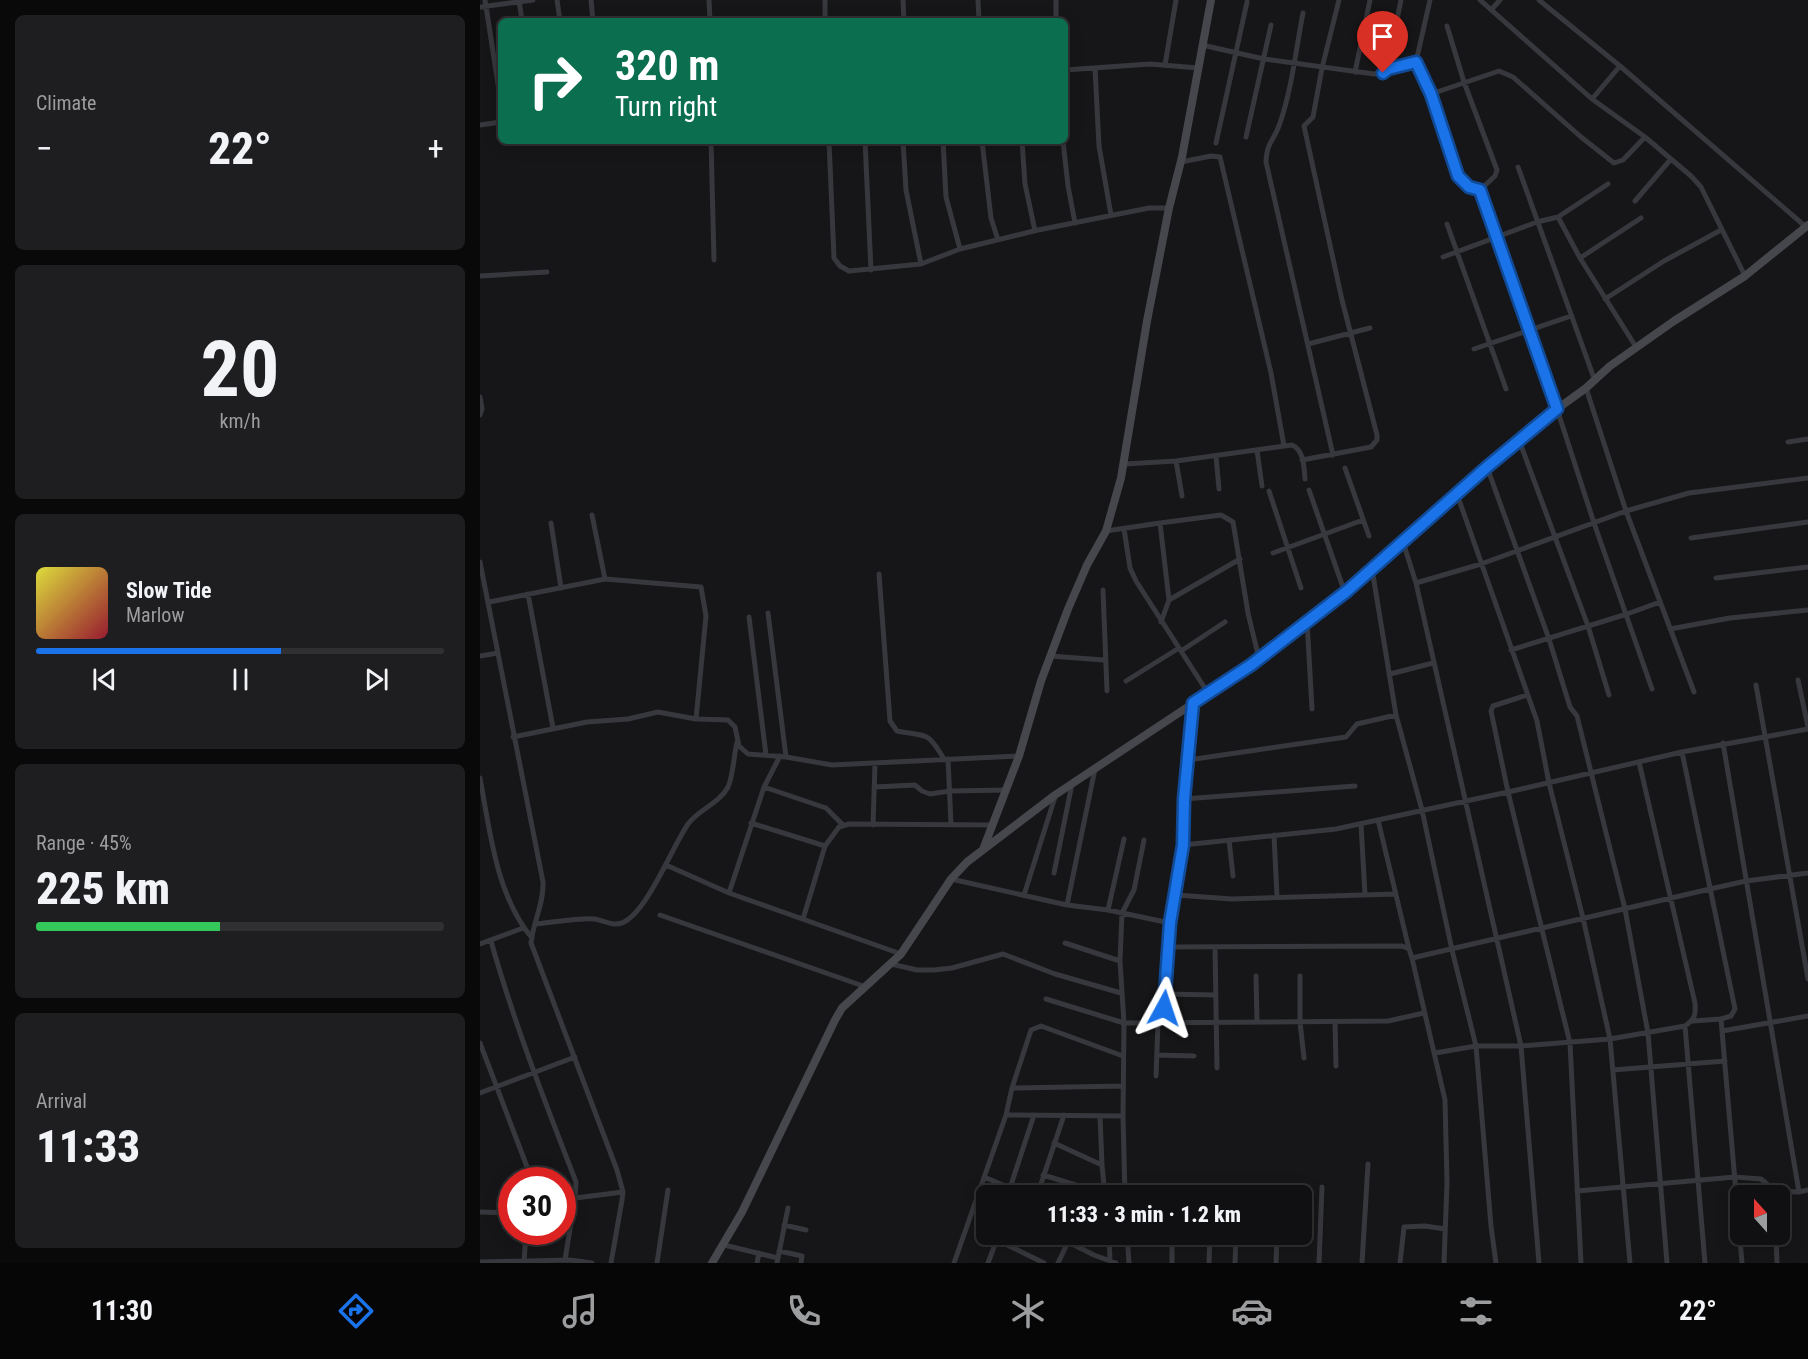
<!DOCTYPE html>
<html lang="en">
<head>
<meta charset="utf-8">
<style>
  body { margin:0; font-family:"Roboto Condensed",sans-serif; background:#1e1e20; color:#f1f3f6; height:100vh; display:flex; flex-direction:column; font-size:22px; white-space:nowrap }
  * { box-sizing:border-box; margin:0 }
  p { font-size:20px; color:#9c9d9f }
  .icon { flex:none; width:33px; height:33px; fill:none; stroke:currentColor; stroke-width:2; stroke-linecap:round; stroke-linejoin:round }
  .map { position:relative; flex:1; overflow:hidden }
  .side { display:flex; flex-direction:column; gap:15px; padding:15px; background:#09090a; width:480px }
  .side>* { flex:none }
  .banner { position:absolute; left:18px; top:18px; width:570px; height:126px; border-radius:9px; box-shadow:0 3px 15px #0003,0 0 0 2px #303032; background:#0b6e4f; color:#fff; overflow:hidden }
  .needle { width:39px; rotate:339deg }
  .tools { position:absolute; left:1250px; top:1185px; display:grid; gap:12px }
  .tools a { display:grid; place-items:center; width:60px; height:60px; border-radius:9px; background:#101012; box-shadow:0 3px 15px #0003,0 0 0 2px #303032; font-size:30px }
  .speed { position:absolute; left:18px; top:1167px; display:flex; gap:12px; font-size:30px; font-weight:700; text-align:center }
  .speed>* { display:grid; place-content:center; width:78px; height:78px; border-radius:50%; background:#101012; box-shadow:0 3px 15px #0003,0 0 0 2px #303032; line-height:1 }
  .speed .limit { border:9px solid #d22; background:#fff; color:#111 }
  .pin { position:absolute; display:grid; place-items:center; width:51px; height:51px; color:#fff; margin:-62px -26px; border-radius:50% 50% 50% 0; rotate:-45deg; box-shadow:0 0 6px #0007 }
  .pin .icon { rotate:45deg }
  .me { position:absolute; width:66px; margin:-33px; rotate:5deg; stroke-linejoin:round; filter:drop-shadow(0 0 4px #0008) }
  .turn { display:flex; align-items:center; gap:21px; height:126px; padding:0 18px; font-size:27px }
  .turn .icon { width:78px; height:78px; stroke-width:2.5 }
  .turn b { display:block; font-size:42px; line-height:51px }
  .big { font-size:45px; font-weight:800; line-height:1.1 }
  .side .tile { flex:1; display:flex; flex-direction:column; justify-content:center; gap:9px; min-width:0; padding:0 21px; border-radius:9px; background:#1e1e20 }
  .side .dial { align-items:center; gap:0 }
  .dial b { font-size:78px; line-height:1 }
  .song { display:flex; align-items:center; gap:18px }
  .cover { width:72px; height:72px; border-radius:9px; background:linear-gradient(135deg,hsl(60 70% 55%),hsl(350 70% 35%)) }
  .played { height:6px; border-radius:3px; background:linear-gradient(90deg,#1a73e8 60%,#303032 60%) }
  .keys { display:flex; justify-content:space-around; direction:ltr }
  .heat { display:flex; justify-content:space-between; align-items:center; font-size:33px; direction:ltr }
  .charge { height:9px; border-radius:4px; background:linear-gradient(90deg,#34c759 45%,#303032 0) }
  .trip { position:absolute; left:496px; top:1185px; width:336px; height:60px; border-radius:9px; background:#101012; box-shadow:0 3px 15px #0003,0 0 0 2px #303032; font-weight:800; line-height:60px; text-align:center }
  .dock { display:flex; height:96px; justify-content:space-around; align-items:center; background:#060607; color:#9c9d9f }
  .dock .icon { width:42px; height:42px }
  .dock .on { color:#1a73e8 }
  .dock b { font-size:27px; color:#f1f3f6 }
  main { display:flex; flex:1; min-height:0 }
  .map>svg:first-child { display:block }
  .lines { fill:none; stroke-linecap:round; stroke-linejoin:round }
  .street { stroke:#37383d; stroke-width:5 }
  .secondary { stroke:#45474d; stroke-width:8 }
  .route-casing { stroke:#114b97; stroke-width:15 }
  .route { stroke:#1a73e8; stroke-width:10 }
</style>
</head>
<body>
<main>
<section class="side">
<div class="tile"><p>Climate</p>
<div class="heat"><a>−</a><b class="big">22°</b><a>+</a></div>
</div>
<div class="tile dial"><b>20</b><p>km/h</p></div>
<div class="tile">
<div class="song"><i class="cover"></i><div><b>Slow Tide</b><p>Marlow</p></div></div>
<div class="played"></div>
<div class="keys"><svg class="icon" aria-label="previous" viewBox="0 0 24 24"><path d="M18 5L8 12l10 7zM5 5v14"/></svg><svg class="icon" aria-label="pause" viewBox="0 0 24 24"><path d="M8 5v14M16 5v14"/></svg><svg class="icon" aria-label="next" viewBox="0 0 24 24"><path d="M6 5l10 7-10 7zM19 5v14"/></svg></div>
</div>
<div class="tile"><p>Range · 45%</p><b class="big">225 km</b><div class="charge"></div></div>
<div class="tile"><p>Arrival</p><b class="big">11:33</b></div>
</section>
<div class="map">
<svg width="1328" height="1263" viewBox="0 0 1328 1263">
  <rect width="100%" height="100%" fill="#161618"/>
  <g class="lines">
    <path class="street" d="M 5,0 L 21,103
      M 39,0 L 42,21
      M 77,0 L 80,21
      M 111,0 L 113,21
      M 229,0 L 230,21
      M 345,0 L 345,21
      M 423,0 L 424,21
      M 498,0 L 499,21
      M 576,0 L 576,21
      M 1000,0 L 1112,99 L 1165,137 L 1211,176 L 1221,187 L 1265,276
      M 1059,0 L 1140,66 L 1326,227
      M 0,7 L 53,0
      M 1011,10 L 1020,0
      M 823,13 C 816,49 812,88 800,123 C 794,142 787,140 786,162 L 853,455
      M 722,45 L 784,59 L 894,74 L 936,62 L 951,94 L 978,176 L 989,187 L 1000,190 L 1015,176 L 1017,170 L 984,82 L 967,26
      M 936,62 L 950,0
      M 685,65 L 696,0
      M 615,68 L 619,146 L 631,215
      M 907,69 L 921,0
      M 585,70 L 670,64 L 718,68
      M 875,72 L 890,0
      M 951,94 L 1019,71 L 1033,77 L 1101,137 L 1134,163 L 1143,160 L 1165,137
      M 1112,99 L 1140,66
      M 0,125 L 21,122
      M 766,137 L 791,25
      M 231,141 L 234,260
      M 349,141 L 354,258 L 360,266 L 369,271 L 441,264 L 480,249 L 558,230 L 669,208 L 689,208
      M 385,141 L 391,270
      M 423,141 L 426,190 L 441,264
      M 463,141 L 466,197 L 480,249
      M 502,141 L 511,218 L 518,240
      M 542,141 L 545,184 L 555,231
      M 583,141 L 588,186 L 595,223
      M 736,143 L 767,2
      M 701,162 L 731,156 L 740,157 L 791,373 L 804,446
      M 1038,167 L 1115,381
      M 1000,190 L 1077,409 L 1114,523 L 1172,689
      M 1155,201 L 1191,159
      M 1078,217 L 1100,258 L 1156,347
      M 967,224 L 1026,389
      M 963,257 L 1057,222 L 1078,217 L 1128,184
      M 1100,258 L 1161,218
      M 0,276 L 67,272
      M 1125,299 L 1184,261 L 1241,230
      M 828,344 L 890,328
      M 994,349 L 1091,316
      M 1106,388 L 1146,511 L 1214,692
      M 0,397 L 2,409 L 0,415
      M 1039,440 L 1108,626 L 1129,695
      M 1308,442 L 1328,439
      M 777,450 L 782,486
      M 736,456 L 739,489
      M 822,460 L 891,447 L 897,440 L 897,435 L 862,300 L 824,126 L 833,117 L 842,68 L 859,0
      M 696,461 L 702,496
      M 645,464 L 696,461 L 812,445 C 824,450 824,467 825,479
      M 1007,467 L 1069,639 L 1090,707 L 1097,716 L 1145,909 L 1168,1033 L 1187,1263
      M 865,468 L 889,536
      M 829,490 L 865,593
      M 789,491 L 821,588
      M 977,494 L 1057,721 L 1069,783 L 1103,918 L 1130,1039 L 1150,1263
      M 112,515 L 125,579
      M 71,523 L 81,588
      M 680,523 L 741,515 L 753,522 L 768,613 L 779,659
      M 644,529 L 650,568 L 656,581 L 728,693
      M 626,531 L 680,523 L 689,600 L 681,622
      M 1211,538 L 1328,522
      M 923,542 L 936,583 L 1041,1046 L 1059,1263
      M 793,553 L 883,520
      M 0,562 L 63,882 C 64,904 53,922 51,943 L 137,1170 L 143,1192 L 142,1200 L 131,1263
      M 892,569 L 916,715 L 942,810 L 972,950 L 996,1046 L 1011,1226 L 1016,1263
      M 399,574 L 410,721 L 417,731 C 447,737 447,730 464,759
      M 1236,578 L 1328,567
      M 936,583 L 1001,564 L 1146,511 L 1209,493 L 1328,478
      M 623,590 L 627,691
      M 48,594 L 73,728
      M 689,600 L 760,559
      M 9,602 L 125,579 L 221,587 L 226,616 L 216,719
      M 288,613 L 306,757
      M 269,617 L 286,755
      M 827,621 L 832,709
      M 1190,629 L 1250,618 L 1328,610
      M 1031,650 L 1147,614 L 1180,602
      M 701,651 L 745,622
      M 0,656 L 18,653
      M 570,656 L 624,660
      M 910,674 L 953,663
      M 1318,680 L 1328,727
      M 646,681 L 699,648
      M 1276,685 L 1328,979
      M 1047,695 L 1013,706 L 1011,711 L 1028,792 L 1090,1043 L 1101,1263
      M 33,737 L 107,722 L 148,719 L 178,712 L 216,719 L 248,720 L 255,727 L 259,746 L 268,754 L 306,757 L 352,765 L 539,756
      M 1243,743 L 1319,1192
      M 1202,752 L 1255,1009 L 1251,1016 L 1241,1019
      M 468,759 L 471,824
      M 708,760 L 866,737 L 877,724 L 916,715
      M 0,778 C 10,831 16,895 52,938
      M 284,787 L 346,808 L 363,825
      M 394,787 L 435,785 L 442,791 L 450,794 L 470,791 L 527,790
      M 704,799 L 875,786
      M 898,820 L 929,949
      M 271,823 L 345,846
      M 881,824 L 885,895
      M 393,825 L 395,764
      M 794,835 L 797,897
      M 749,840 L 753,876
      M 703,845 L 856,829 L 1028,792 L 1202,752 L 1328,729
      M 186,865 L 249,893 L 421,954
      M 574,873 L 592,784
      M 471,879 L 587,905 L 628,910 L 690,923
      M 249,893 L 284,787 L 300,756
      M 544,895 L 575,797
      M 696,895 L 752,899 L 916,894
      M 587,905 L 615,769
      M 628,910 L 644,839
      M 180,915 L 386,987
      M 323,919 L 345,846 L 359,827 L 369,824 L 513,825
      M 55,924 C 70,923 102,917 115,919 C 125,921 132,926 142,923 C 167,913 192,847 208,824 C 219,809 239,804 248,787 C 253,777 254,754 257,742
      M 11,941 C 34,1023 65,1102 96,1182 L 95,1198 L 82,1197
      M 585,943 L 640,961
      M 0,944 L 43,928
      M 689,947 L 922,946 L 929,949 L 932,958 L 1230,889 L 1266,881 L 1328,873
      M 735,947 L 737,1068
      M 932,958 L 965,1100 L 967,1183 L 964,1263
      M 411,964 L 437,970 L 454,970 L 472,968 L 523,954 L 575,974 L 641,993
      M 776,976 L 777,1022
      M 820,976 L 820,1022 L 824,1058
      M 685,994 L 735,995
      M 566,999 L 644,1023 L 908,1021 L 944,1013
      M 1213,1021 L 1241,1019 L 1262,1263
      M 855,1022 L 856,1066
      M 683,1023 L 690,923 L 703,845 L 704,799 L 713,703
      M 1205,1026 L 1225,1263
      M 1242,1031 L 1328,1016
      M 0,1043 L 52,1180
      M 955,1053 L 996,1046 L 1041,1046 L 1130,1039 L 1205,1026 C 1215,1019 1216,1015 1215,1003 L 1159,762
      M 677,1055 L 714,1056
      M 1133,1070 L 1245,1061
      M 676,1076 L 678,1023
      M 532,1088 L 643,1086
      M 0,1093 L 95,1057
      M 526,1115 L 643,1116
      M 620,1117 L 622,1165 L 625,1196
      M 574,1143 L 622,1165
      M 563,1175 L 625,1194 L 643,1196
      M 504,1177 L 549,1196
      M 530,1188 L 554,1115
      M 1097,1191 L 1255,1177 L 1281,1179 L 1295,1191 L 1319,1192 L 1328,1190
      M 557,1196 L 584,1115
      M 645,1196 L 643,1116 L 644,1023 L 640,961 L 642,913 L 654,890 L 664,840
      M 733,1196 L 733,1190
      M 497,1201 L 507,1206
      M 0,1212 L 32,1213
      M 304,1225 L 326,1230
      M 572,1234 L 614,1255 L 636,1263
      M 629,1234 L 630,1261
      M 647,1234 L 649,1263
      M 1296,1234 L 1297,1263
      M 517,1240 L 564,1263
      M 244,1245 L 298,1258
      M 299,1251 L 322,1256 L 321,1263
      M 85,1260 L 95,1198 L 143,1192
      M 0,1262 L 90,1260 L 112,1263
      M 44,1263 L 46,1232
      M 177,1263 L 188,1190
      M 277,1263 L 279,1253
      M 297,1263 L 308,1208
      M 474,1263 L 526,1115 L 532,1088 L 551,1030 L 561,1026 L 643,1056
      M 508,1263 L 519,1234
      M 578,1263 L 588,1242
      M 692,1263 L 692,1234
      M 729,1263 L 730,1234
      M 755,1263 L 756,1234
      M 796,1263 L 797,1234
      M 839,1263 L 842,1187
      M 882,1263 L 888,1164
      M 920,1263 L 924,1227 L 945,1226 L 965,1229"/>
    <path class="secondary" d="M 504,847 L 539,756 L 561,681 L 588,609 L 607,565 L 626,531 L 641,478 L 667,321 L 689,208 L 702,157 L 731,0
      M 232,1263 L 262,1212 L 355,1020 L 362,1008 L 421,954 L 471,879 L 487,862 L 575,795 L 771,665 L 867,591 L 1007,467 L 1077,409 L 1106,388 L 1130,366 L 1194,321 L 1265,276 L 1328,225"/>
  </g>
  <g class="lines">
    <defs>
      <path id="route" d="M 684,1008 L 690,923 L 703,845 L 704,799 L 713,703 L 771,665 L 867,591 L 1007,467 L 1077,409 L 1000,190 L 989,187 L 978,176 L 951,94 L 936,62 L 908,69 L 903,73"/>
    </defs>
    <use href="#route" class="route-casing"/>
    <use href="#route" class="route"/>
  </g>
</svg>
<div class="tools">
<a><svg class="needle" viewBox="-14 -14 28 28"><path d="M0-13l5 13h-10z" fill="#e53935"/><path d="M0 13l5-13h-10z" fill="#9c9d9f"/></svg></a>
</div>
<div class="speed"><div class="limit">30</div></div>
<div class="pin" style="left:903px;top:73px;background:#d93025"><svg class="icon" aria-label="arrive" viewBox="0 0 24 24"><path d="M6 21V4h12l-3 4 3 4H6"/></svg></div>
<svg class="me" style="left:684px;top:1008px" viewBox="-20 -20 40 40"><path d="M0-17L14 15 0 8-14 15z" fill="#1a73e8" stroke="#fff" stroke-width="4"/></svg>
<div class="trip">11:33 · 3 min · 1.2 km</div>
<div class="banner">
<div class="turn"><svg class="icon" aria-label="right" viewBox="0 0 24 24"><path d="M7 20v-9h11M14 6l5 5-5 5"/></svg><div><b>320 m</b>Turn right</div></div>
</div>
</div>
</main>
<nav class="dock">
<b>11:30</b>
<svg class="icon on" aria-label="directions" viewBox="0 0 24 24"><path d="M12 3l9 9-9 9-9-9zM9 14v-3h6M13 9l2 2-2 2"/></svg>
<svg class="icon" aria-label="music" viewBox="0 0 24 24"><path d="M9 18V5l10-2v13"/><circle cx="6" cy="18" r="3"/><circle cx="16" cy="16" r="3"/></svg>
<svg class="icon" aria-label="phone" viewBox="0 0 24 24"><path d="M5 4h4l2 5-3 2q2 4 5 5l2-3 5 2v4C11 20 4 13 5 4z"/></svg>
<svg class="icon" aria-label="climate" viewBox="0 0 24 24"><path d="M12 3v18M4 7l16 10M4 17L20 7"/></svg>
<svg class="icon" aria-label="car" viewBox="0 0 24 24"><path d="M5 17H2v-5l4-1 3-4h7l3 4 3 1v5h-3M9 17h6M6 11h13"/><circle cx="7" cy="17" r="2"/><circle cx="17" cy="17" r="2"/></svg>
<svg class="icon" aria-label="filters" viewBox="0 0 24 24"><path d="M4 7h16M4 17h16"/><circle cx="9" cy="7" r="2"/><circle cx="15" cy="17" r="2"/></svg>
<b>22°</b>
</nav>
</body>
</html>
